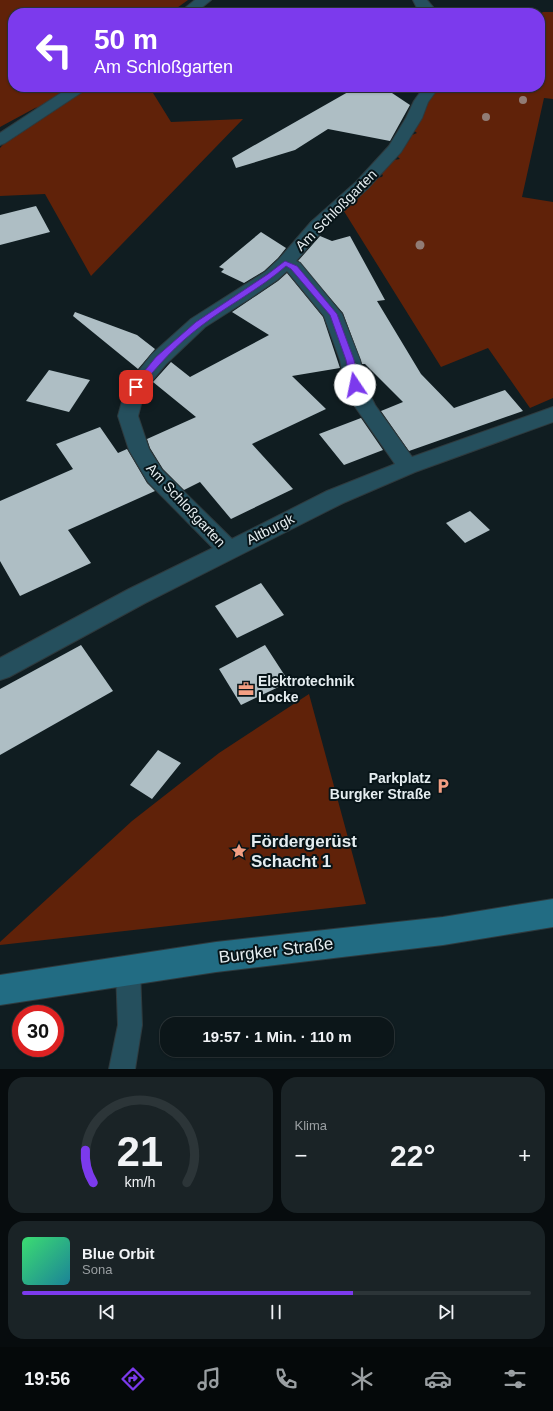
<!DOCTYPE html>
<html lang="de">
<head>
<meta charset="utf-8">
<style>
  body { margin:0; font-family:Arial,sans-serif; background:#1a2326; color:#f1f3f6; height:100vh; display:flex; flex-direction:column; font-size:15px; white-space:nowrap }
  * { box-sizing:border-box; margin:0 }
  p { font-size:13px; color:#9a9fa2 }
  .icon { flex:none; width:22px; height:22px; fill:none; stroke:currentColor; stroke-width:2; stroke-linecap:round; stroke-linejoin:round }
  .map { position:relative; height:1069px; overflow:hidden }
  .drawer { display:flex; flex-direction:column; gap:8px; padding:8px; background:#070c0e; flex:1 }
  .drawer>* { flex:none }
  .banner { position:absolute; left:8px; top:8px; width:537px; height:84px; border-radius:16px; box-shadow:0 1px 3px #0004,0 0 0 1px #2c3538; background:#7c3aed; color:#fff; overflow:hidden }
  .speed { position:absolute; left:12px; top:1005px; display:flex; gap:8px; font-size:20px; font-weight:700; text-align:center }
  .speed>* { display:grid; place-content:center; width:52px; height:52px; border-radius:50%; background:#0c1619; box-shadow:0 1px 3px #0004,0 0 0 1px #2c3538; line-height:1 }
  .speed .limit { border:6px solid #d22; background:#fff; color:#111 }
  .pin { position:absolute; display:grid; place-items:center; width:34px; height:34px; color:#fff; margin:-17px; border-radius:8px; box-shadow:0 2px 6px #0006 }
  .me { position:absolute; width:44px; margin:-22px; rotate:349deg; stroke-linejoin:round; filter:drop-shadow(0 0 3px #0008) }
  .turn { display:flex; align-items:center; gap:14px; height:84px; padding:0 20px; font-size:18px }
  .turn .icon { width:52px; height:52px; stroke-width:2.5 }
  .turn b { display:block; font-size:28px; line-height:34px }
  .big { font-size:30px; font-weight:600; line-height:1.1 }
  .drawer .card { flex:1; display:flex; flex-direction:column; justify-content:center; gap:6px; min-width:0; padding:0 14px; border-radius:16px; background:#1a2326 }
  .drawer .dial { align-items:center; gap:0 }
  .dial svg { height:104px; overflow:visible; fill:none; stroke:#2c3538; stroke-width:7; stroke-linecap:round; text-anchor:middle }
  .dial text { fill:#f1f3f6; stroke:none }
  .song { display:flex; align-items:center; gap:12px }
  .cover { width:48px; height:48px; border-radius:6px; background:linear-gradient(135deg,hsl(140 70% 55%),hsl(190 70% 35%)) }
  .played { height:4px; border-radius:2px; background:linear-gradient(90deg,#7c3aed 65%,#2c3538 65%) }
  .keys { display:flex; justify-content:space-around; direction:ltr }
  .heat { display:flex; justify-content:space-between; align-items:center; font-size:22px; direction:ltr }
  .drawer .tiles { flex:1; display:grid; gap:8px; grid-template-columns:1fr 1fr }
  .card:last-child { grid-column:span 2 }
  .trip { position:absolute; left:160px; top:1017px; width:234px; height:40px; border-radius:16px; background:#0c1619; box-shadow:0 1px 3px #0004,0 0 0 1px #2c3538; font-weight:600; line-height:40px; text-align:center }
  .tabs { display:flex; height:64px; justify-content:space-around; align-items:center; background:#05090a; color:#9a9fa2 }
  .tabs .icon { width:28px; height:28px }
  .tabs .active { color:#7c3aed }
  .tabs b { font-size:18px; color:#f1f3f6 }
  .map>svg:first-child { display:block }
  .green { fill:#602209 }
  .building { fill:#aebec4 }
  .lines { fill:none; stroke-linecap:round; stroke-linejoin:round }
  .lane-casing { stroke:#2e3a3e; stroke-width:2 }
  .street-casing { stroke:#2e3a3e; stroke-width:2 }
  .secondary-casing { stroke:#2e3a3e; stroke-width:2 }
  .lane { fill:#254f5d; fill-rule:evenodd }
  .street { fill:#254f5d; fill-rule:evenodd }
  .secondary { fill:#226c83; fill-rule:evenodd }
  .tree { fill:#917c75 }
  .route { fill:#7c3aed; stroke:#51269a }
  .labels { text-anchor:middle; stroke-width:4; stroke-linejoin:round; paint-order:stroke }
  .street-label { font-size:14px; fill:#e5edf0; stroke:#071418 }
  .poi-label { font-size:14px; font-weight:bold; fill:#e5edf0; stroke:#071418; text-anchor:start }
  .near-poi-label { font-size:17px; font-weight:bold; fill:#e5edf0; stroke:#071418; text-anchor:start }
  .near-street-label { font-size:17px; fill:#e5edf0; stroke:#071418 }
</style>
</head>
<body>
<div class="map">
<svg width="553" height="1069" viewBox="0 0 553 1069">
  <rect width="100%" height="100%" fill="#101d21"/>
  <path class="green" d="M 0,0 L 188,0 L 170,13 L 13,13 L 13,87 L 144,87 L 153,93 L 171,122 L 243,119 L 91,276 L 45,194 L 0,196 L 0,148 L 37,107 L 0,127 Z
    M 543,12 L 553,12 L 553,99 L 544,98 L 522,197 L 553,202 L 553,398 L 530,408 L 488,348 L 441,367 L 342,208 L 375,178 L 382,177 L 383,175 L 380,173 L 394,160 L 400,159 L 397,156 L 410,139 L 412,135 L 417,133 L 413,130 L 431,96 L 438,87 L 540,87 L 540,14 Z
    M 309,694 L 366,904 L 0,945 L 0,942 L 132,821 L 219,753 Z"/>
  <path class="building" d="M 360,87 L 383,87 L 410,105 L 390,141 L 328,129 L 295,150 L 236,168 L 232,158 L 348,92 Z
    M 36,206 L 50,232 L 0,245 L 0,215 Z
    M 261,232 L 286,248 L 278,258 L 264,271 L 244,283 L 221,272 L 224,269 L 219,267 Z
    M 320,236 L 332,241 L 350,236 L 385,300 L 377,301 L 421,374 L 454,408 L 505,390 L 523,411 L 409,451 L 381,411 L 403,402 L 365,364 L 362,364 L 343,313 L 298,261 Z
    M 287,273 L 323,317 L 340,368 L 292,376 L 326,409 L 252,444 L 293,489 L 231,519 L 200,482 L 184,490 L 163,469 L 150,448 L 147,439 L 196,417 L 153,382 L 171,362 L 190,377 L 269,335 L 232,312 L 278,281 Z
    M 75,312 L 137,335 L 155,349 L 138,369 L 73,316 Z
    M 49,370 L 90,380 L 69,412 L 26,401 Z
    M 361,418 L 383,450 L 344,465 L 319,434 Z
    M 100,427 L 118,453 L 127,449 L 147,483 L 155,491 L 68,530 L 91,563 L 20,596 L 0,561 L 0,501 L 73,469 L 56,444 Z
    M 470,511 L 490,530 L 465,543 L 446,523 Z
    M 261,583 L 284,615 L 237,638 L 215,606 Z
    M 81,645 L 113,691 L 0,755 L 0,689 Z
    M 265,645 L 289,682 L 241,705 L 219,669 Z
    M 158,750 L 181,763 L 152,799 L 130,785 Z"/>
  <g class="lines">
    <defs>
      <path id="lane" d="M 128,958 L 136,962 L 140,970 L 142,1025 L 135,1069 L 109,1069 L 118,1025 L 116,970 L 120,962 Z"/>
      <path id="street" d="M 195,0 L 211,0 L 195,13 L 179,13 Z
        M 413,0 L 427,0 L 438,13 L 423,13 L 417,8 Z
        M 70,87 L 87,87 L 85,90 L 5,143 L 0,145 L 0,133 Z
        M 424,87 L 439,87 L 428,102 L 422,118 L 401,152 L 368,188 L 323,230 L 296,261 L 300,263 L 342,314 L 360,360 L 365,385 L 375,405 L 412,457 L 553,407 L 553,422 L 415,472 L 343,503 L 145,603 L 9,677 L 0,680 L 0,658 L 129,589 L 213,548 L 148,482 L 129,450 L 118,416 L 126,387 L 152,354 L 191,319 L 265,272 L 279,259 L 311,222 L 356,182 L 389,146 L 406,118 L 414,101 ZM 287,271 L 324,316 L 340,360 L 345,385 L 356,408 L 395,464 L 327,491 L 232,539 L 162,470 L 149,449 L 138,416 L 145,389 L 166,364 L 205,327 L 249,299 L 277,280 Z"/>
      <path id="secondary" d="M 553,899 L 553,927 L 443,945 L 216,972 L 0,1005 L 0,975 L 216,942 L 443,917 Z"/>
    </defs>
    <use href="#lane" class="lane-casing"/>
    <use href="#street" class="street-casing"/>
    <use href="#secondary" class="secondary-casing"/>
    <use href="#lane" class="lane"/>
    <use href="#street" class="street"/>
    <use href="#secondary" class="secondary"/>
  </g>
  <g class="tree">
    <circle cx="523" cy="100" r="4"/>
    <circle cx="486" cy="117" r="4"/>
    <circle cx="420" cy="245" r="4.5"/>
  </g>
  <path class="route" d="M 285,261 L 297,266 L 337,314 L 354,360 L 359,385 L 357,387 L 352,387 L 351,385 L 346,360 L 330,315 L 291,269 L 286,266 C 260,289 228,305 201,326 C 177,344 158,365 139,389 L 133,389 L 133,385 L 156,357 L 196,322 L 268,274 Z"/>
  <defs>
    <symbol id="office-bare" viewBox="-9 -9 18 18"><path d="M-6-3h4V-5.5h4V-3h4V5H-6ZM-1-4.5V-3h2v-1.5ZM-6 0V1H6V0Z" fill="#f39f83" stroke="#071418" stroke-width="2.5" paint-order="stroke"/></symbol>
    <symbol id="parking-bare" viewBox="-9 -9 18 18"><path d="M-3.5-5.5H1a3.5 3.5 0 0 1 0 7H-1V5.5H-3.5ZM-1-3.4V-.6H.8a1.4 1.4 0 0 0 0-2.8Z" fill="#f39f83" stroke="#071418" stroke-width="2.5" paint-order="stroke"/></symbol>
    <symbol id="sight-bare" viewBox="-9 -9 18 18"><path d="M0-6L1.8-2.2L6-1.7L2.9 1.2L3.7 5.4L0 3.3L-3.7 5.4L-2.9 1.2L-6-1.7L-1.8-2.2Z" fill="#f39f83" stroke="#071418" stroke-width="2.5" paint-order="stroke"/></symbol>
  </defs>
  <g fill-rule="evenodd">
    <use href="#office-bare" x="235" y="678" width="22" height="22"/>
    <use href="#parking-bare" x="432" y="775" width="22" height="22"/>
    <use href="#sight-bare" x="228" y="840" width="22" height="22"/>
  </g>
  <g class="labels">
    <g class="street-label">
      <text transform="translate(336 210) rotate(-45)" y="5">Am Schloßgarten</text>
      <text transform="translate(186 505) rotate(47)" y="5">Am Schloßgarten</text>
      <text transform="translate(270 529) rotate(-27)" y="5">Altburgk</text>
    </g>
    <g class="poi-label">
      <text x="258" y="686">Elektrotechnik<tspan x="258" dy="16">Locke</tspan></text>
      <text x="431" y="783" text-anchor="end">Parkplatz<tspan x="431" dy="16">Burgker Straße</tspan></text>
    </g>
    <g class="near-poi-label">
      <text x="251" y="847">Fördergerüst<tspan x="251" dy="20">Schacht 1</tspan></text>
    </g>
    <g class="near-street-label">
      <text transform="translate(276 950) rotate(-7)" y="6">Burgker Straße</text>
    </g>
  </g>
</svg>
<div class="speed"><div class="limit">30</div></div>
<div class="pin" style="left:136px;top:387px;background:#d93025"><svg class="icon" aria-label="arrive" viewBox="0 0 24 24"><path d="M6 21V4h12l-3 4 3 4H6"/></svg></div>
<svg class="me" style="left:355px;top:385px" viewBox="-20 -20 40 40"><circle r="19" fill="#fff"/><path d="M0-13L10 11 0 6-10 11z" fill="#7c3aed"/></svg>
<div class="trip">19:57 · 1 Min. · 110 m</div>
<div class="banner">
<div class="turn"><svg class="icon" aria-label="left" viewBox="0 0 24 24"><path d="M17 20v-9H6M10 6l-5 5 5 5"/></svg><div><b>50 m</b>Am Schloßgarten</div></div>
</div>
</div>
<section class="drawer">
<div class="tiles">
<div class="card dial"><svg viewBox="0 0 100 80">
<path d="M14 69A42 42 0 1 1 86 69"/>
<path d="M14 69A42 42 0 0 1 8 44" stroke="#7c3aed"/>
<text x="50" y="56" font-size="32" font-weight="700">21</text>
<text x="50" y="72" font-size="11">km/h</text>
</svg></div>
<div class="card"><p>Klima</p>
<div class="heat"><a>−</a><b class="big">22°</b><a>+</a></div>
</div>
<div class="card">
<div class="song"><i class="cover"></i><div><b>Blue Orbit</b><p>Sona</p></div></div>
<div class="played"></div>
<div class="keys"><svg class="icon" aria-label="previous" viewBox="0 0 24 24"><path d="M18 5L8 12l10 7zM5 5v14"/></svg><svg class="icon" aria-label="pause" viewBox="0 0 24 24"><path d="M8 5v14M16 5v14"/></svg><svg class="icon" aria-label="next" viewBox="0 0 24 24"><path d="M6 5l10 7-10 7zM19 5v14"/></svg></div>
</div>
</div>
</section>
<nav class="tabs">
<b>19:56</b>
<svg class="icon active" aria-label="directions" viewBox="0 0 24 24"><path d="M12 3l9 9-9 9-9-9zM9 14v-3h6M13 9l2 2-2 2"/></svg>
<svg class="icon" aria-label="music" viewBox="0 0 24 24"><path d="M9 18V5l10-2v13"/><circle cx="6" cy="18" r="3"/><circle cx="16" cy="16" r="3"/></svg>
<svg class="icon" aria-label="phone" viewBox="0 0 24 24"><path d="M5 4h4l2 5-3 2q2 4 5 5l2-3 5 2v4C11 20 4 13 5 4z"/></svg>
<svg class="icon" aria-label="climate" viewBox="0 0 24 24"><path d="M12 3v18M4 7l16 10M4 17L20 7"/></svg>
<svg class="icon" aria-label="car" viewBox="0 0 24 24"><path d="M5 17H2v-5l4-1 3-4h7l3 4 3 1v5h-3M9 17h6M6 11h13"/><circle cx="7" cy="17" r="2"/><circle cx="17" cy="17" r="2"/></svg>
<svg class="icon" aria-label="filters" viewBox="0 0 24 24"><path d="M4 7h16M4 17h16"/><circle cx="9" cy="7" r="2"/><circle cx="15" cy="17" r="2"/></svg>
</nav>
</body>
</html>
